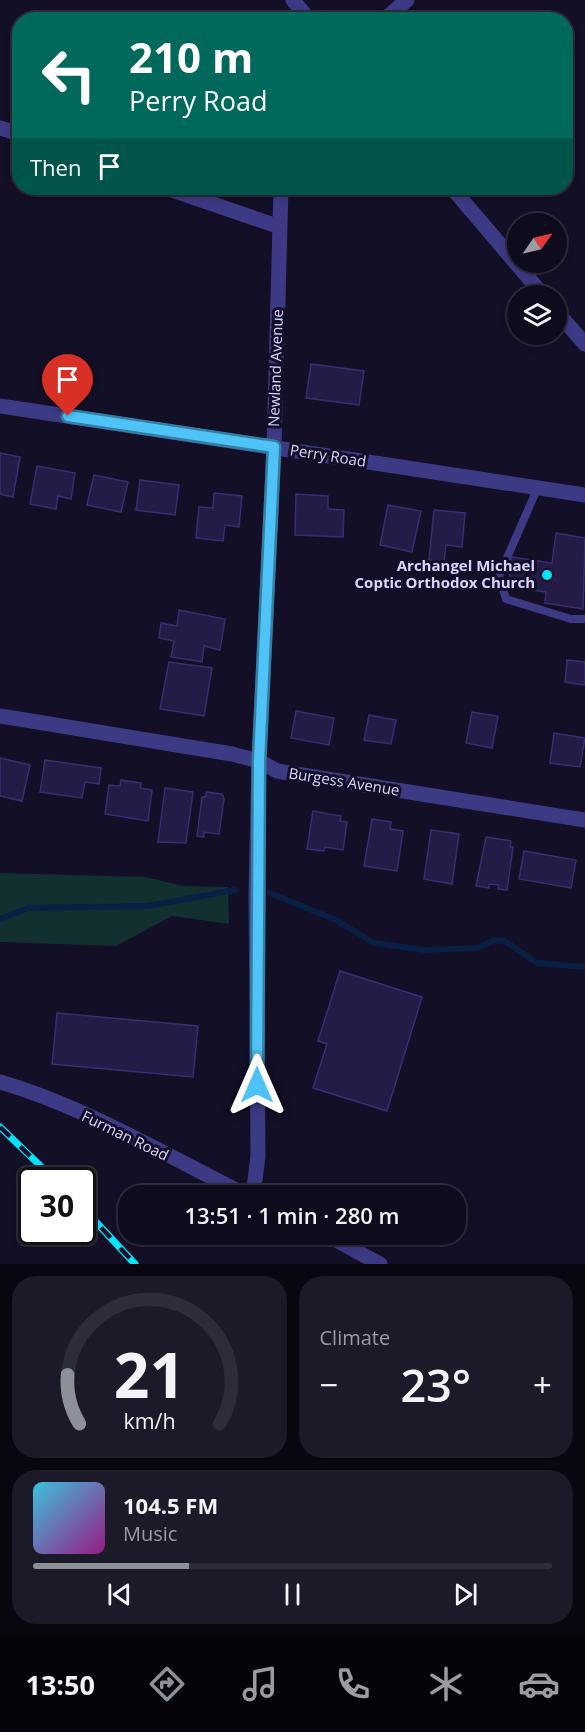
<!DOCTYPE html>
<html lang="en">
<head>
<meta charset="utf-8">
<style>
  body { margin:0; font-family:"Open Sans",sans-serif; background:#1c1929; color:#f1f3f6; height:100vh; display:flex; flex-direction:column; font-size:22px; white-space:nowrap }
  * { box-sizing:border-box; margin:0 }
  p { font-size:20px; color:#9b9ba3 }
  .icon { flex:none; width:33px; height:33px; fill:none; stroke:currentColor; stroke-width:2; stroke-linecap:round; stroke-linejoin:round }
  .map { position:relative; height:1264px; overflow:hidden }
  .drawer { display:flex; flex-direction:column; gap:12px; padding:12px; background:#08060f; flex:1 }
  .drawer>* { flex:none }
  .top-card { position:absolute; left:12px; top:12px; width:561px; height:183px; border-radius:24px; box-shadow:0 3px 9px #0003,0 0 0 2px #2e2b3b; background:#00695c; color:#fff; overflow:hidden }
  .needle { width:39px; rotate:56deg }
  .tools { position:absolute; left:507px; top:213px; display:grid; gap:12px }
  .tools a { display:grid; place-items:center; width:60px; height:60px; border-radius:50%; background:#0e0b1c; box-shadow:0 3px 9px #0003,0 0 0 2px #2e2b3b; font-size:30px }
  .speed { position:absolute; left:18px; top:1167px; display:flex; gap:12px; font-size:30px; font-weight:700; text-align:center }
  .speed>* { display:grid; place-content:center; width:78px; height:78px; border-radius:50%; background:#0e0b1c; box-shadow:0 3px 9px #0003,0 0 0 2px #2e2b3b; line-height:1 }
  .speed .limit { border:3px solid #111; border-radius:9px; background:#fff; color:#111 }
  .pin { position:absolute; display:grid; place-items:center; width:51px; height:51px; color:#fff; margin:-62px -26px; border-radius:50% 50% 50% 0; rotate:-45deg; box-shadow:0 0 6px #0007 }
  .pin .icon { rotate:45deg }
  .me { position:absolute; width:66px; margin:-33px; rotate:0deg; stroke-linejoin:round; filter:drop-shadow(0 0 4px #0008) }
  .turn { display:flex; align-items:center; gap:21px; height:126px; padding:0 18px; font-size:27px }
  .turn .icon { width:78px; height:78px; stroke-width:2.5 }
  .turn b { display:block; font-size:42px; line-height:51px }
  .then { display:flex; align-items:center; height:57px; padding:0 18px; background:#0003; gap:12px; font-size:22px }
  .big { font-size:45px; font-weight:600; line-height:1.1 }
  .drawer .card { flex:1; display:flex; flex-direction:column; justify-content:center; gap:9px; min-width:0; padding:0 21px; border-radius:24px; background:#1c1929 }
  .drawer .dial { align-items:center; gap:0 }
  .dial svg { height:156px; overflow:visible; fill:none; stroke:#2e2b3b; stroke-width:7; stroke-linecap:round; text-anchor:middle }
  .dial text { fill:#f1f3f6; stroke:none }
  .song { display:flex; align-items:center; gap:18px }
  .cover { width:72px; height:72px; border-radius:9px; background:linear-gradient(135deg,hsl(190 70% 55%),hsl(310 70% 35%)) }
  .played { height:6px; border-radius:3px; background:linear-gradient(90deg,#8c9099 30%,#2e2b3b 30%) }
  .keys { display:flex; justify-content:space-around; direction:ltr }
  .heat { display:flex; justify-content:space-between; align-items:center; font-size:33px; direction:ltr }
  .drawer .tiles { flex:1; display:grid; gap:12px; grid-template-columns:1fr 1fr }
  .card:last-child { grid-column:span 2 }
  .trip { position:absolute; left:118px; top:1185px; width:348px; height:60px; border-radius:24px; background:#0e0b1c; box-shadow:0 3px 9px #0003,0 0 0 2px #2e2b3b; font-weight:600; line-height:60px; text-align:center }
  .tabs { display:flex; height:96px; justify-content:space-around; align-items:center; background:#06040b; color:#9b9ba3 }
  .tabs .icon { width:42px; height:42px }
  .tabs .active { color:#8c9099 }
  .tabs b { font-size:27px; color:#f1f3f6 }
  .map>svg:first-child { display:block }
  .green { fill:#12302f }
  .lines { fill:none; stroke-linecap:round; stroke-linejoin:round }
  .stream { stroke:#0a1f44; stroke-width:6 }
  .building { fill:#241b47; stroke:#3b2d73; stroke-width:1.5 }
  .service { stroke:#3d3a85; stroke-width:8 }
  .minor { stroke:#3d3a85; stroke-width:15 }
  .tertiary { stroke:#3d3a85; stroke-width:15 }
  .rail-casing { stroke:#00e5ff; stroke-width:7 }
  .rail { stroke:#130f26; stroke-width:4.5; stroke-dasharray:14; stroke-linecap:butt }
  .route-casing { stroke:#337fa1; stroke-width:15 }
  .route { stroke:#4fc3f7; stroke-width:10 }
  .poi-dot { fill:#00e5ff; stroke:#130f26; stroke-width:2 }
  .labels { text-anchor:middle; stroke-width:6; stroke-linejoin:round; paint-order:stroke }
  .street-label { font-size:15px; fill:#d9d4ff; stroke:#130f26 }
  .poi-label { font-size:15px; font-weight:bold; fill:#d9d4ff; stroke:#130f26; text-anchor:end }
</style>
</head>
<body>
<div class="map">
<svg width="585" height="1264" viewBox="0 0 585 1264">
  <rect width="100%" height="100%" fill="#130f26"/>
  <path class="green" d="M 0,873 L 146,877 L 183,886 L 228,887 L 229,924 L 172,916 L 116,946 L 0,942 Z"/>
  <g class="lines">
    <path class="stream" d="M 270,893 L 336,920 L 374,943 L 425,950 L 478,948 L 494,940 L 505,941 L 537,963 L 585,967
      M 0,919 L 28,908 L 148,906 L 235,890"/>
  </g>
  <path class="building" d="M 311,364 L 364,371 L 359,405 L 306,398 Z
    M 0,453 L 20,457 L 13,497 L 0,494 Z
    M 37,466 L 75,473 L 71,499 L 58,496 L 56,509 L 30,504 Z
    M 94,475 L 128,482 L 121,512 L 87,505 Z
    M 140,480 L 179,485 L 175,515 L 136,510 Z
    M 214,493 L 242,496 L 239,527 L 225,525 L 223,541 L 196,538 L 199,507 L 213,508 Z
    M 296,494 L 328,496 L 328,509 L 344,510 L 343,537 L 295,535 Z
    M 388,505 L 421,511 L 412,552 L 380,545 Z
    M 434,510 L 465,513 L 462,547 L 446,545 L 444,562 L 429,560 Z
    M 556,533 L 585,538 L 583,609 L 545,603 L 546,592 L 508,587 L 512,557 L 552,563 Z
    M 179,610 L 225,619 L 220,650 L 204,646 L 202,662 L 171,657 L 174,641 L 159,638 L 161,623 L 177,626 Z
    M 567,660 L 585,662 L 585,685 L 565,682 Z
    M 169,662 L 212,668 L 204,716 L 160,709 Z
    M 296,711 L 334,718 L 329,745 L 291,738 Z
    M 472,712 L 498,716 L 492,748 L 466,743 Z
    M 369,715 L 396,720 L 391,744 L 364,740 Z
    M 554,733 L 585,738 L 580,767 L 550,763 Z
    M 0,758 L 30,765 L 22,801 L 0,796 Z
    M 45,760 L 101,768 L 99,784 L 85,782 L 82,798 L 40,792 Z
    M 121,780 L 141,783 L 140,788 L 152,790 L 148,821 L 105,814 L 109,785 L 120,786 Z
    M 165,788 L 193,792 L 186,843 L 158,842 Z
    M 206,792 L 222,794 L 224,799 L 219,834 L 204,832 L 204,837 L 197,836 L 202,797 L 206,797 Z
    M 313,811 L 341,816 L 340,821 L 347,822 L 343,850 L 325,847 L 324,851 L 307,849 Z
    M 372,819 L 391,822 L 390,829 L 403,831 L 397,871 L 364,866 Z
    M 431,830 L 459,834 L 452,884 L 424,879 Z
    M 486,837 L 511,841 L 510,847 L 513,847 L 507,890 L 498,889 L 499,885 L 489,884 L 489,888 L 476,886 Z
    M 524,851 L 576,860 L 571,888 L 519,879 Z
    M 340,971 L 422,997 L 387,1111 L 313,1088 L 327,1044 L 318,1041 Z
    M 57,1013 L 198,1026 L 193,1077 L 52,1064 Z"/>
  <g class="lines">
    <path class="service" d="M 538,487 L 499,576 L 506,599 L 571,619 L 585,619"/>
    <path class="minor" d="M 293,0 L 309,20
      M 384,20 L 407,0
      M 0,128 L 20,134
      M 166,188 L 280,227
      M 452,188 L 544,296
      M 556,311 L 585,344
      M 0,716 L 232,754 L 259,761 L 277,771 L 585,820
      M 0,1082 C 83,1106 170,1157 248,1196
      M 253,1196 L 258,1156 L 256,894 L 259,761 L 274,447 L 281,188
      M 325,1234 L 380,1264"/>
    <path class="tertiary" d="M 0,406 L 585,495"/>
    <defs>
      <path id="rail" d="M 0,1127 L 55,1180
        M 82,1207 L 135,1264"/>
    </defs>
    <use href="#rail" class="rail-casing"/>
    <use href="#rail" class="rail"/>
  </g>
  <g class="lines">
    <defs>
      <path id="route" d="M 68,416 L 274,447 L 259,761 L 257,1085"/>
    </defs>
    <use href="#route" class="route-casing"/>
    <use href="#route" class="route"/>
  </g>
  <circle class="poi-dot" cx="547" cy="575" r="6"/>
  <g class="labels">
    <g class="street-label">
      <text transform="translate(276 368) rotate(-88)" y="5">Newland Avenue</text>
      <text transform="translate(328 456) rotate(9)" y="5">Perry Road</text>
      <text transform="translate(344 782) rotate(9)" y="5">Burgess Avenue</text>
      <text transform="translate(125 1136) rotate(26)" y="5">Furman Road</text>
    </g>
    <g class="poi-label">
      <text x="535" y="571">Archangel Michael<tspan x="535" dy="17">Coptic Orthodox Church</tspan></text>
    </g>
  </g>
</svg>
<div class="tools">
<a><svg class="needle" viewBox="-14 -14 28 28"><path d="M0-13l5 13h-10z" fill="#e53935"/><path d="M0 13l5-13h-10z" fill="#9b9ba3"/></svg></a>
<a><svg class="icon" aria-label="layers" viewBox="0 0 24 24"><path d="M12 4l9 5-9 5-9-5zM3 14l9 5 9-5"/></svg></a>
</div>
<div class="speed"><div class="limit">30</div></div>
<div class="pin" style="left:68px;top:416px;background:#d93025"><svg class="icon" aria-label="arrive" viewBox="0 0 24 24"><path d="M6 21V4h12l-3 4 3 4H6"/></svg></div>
<svg class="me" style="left:257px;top:1085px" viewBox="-20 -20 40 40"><path d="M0-17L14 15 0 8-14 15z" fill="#4fc3f7" stroke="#fff" stroke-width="4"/></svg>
<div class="trip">13:51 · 1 min · 280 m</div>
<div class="top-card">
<div class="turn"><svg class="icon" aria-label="left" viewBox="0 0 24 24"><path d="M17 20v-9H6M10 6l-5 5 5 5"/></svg><div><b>210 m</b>Perry Road</div></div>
<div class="then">Then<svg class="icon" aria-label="arrive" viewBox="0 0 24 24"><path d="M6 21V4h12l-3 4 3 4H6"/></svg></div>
</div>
</div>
<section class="drawer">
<div class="tiles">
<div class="card dial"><svg viewBox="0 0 100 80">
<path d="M14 69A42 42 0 1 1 86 69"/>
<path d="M14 69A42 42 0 0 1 8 44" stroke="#8c9099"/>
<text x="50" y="56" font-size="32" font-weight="700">21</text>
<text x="50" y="72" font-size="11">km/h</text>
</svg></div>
<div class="card"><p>Climate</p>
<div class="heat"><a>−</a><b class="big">23°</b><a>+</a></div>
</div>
<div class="card">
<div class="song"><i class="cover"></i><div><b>104.5 FM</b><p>Music</p></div></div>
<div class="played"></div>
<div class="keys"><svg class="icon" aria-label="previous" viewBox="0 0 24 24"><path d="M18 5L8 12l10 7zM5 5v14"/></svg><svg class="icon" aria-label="pause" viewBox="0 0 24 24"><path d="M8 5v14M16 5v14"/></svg><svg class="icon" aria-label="next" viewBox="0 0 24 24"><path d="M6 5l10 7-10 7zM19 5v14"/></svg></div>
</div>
</div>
</section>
<nav class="tabs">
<b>13:50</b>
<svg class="icon active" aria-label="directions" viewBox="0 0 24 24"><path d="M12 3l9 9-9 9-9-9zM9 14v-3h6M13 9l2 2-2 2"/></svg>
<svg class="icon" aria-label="music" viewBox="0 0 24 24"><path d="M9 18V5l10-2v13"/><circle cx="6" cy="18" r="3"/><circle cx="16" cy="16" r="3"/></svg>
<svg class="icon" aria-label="phone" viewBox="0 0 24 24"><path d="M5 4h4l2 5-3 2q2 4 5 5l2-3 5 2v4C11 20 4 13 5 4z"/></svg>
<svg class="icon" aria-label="climate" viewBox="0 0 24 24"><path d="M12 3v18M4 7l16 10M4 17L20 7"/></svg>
<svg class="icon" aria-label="car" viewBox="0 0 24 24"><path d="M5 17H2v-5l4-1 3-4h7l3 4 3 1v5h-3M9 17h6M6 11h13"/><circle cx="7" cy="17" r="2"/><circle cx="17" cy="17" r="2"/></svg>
</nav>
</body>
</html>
